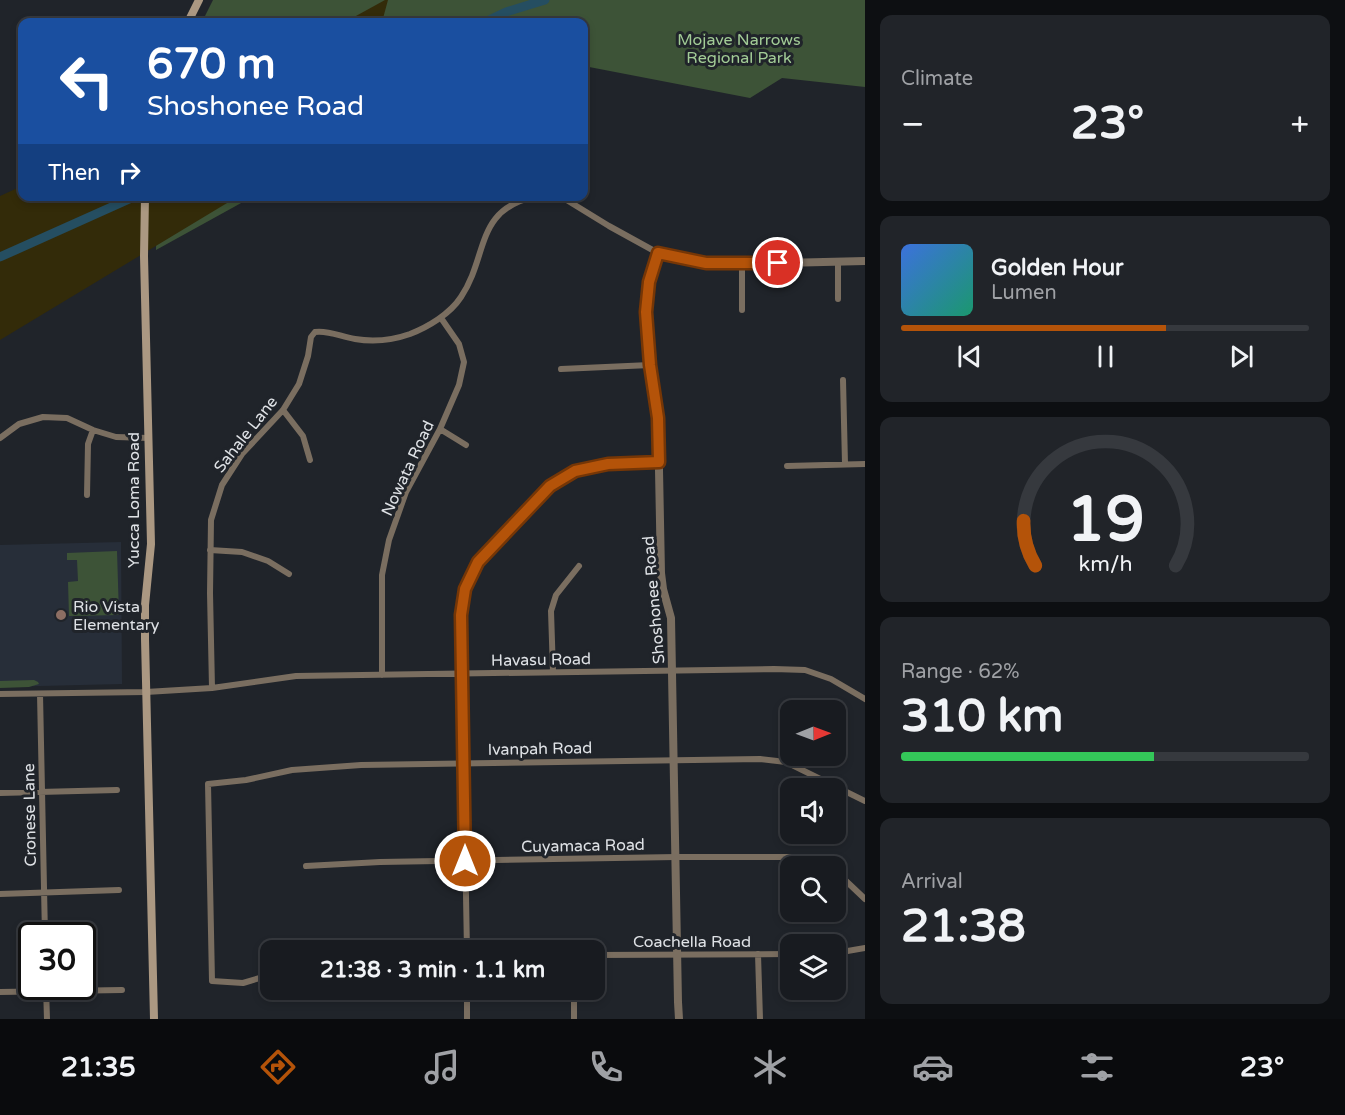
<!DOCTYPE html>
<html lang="en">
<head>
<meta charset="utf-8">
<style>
  body { margin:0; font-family:"Varela Round",sans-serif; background:#212429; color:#f1f3f6; height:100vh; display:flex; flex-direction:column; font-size:22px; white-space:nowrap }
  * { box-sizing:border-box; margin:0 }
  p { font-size:20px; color:#9fa1a5 }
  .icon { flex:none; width:33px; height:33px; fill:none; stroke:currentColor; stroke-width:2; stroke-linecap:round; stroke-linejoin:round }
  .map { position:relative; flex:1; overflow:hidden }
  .drawer { display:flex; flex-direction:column; gap:15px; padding:15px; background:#0d0f12; width:480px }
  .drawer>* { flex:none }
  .top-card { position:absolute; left:18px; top:18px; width:570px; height:183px; border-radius:12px; box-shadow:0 3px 9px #0003,0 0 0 2px #36393e; background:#1a4fa0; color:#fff; overflow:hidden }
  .needle { width:39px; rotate:89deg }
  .tools { position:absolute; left:780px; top:700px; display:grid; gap:12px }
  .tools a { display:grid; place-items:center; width:66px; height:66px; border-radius:12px; background:#181b20; box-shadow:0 3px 9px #0003,0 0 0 2px #36393e; font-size:30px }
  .speed { position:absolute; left:18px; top:922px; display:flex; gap:12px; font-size:30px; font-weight:700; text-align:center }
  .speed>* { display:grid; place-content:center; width:78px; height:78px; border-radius:50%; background:#181b20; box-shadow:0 3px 9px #0003,0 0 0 2px #36393e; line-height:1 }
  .speed .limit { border:3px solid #111; border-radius:9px; background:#fff; color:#111 }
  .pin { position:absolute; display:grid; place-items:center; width:51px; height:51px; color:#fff; margin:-26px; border:3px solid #fff; border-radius:50%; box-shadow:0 2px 6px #0007 }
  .me { position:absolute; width:66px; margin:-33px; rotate:0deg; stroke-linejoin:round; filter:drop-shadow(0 0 4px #0008) }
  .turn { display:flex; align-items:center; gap:21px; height:126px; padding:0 30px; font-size:27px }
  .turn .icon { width:78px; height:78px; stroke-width:2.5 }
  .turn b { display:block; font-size:42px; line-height:51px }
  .then { display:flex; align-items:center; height:57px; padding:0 30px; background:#0003; gap:12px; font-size:22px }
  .big { font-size:45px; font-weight:700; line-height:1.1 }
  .drawer .card { flex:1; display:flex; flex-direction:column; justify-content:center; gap:9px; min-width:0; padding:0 21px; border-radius:12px; background:#212429 }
  .drawer .dial { align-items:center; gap:0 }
  .dial svg { height:156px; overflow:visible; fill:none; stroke:#36393e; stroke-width:7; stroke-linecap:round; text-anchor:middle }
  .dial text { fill:#f1f3f6; stroke:none }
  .song { display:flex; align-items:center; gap:18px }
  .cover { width:72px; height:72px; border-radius:9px; background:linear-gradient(135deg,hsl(220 70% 55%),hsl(160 70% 35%)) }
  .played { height:6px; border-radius:3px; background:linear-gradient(90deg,#b45309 65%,#36393e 65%) }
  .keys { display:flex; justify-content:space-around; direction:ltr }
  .heat { display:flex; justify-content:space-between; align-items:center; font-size:33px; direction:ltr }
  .charge { height:9px; border-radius:4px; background:linear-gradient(90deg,#34c759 62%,#36393e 0) }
  .trip { position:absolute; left:260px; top:940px; width:345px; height:60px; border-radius:12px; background:#181b20; box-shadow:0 3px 9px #0003,0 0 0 2px #36393e; font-weight:700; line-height:60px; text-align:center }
  .menu { display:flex; height:96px; justify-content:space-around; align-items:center; background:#0a0b0d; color:#9fa1a5 }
  .menu .icon { width:42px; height:42px }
  .menu .active { color:#b45309 }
  .menu b { font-size:27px; color:#f1f3f6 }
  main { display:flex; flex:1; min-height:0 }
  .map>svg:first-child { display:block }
  .built { fill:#272e39 }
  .green { fill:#3d5337 }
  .sand { fill:#332b09 }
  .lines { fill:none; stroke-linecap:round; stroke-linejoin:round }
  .river { stroke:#254e61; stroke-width:9 }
  .minor { stroke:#7a6e60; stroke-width:6 }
  .tertiary { stroke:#7a6e60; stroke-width:8 }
  .secondary { stroke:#ab9882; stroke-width:8 }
  .route-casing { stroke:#753606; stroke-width:15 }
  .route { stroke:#b45309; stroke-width:10 }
  .education-dot { fill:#8d6e63; stroke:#20242a; stroke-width:2 }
  .labels { text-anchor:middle; stroke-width:6; stroke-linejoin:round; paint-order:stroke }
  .park-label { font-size:16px; fill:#a2cc96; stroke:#20242a }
  .street-label { font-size:16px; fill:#dfe2e6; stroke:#20242a }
  .poi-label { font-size:16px; fill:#dfe2e6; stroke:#20242a; text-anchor:start }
</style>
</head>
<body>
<main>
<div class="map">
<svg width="865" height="1019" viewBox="0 0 865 1019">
  <rect width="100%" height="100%" fill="#20242a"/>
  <path class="built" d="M 121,542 L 122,684 L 0,687 L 0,545 Z"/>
  <path class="green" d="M 213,0 L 865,0 L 865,87 L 782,78 L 750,98 L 584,66 L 584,22 L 202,22 Z
    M 157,197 L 252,197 L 156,250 Z
    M 117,551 L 119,615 L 69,616 L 68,582 L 78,581 L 77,560 L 67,560 L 67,553 Z
    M 34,680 L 38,682 L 39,684 L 29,687 L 0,688 L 0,681 Z"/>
  <path class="sand" d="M 385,0 L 388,0 L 382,22 L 345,22 Z
    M 22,186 L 22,196 L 237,197 L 0,340 L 0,196 Z"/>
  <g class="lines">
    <path class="river" d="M 485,22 L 506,12 L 545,0
      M 0,257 L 136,196"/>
    <path class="minor" d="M 550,196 L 565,199 L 609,226 L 658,253
      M 838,261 L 838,299
      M 742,264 L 742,310
      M 561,369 L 650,365
      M 843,380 L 845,464
      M 283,410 L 303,436 L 310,460
      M 440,429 L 466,445
      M 0,438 L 19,424 L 43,417 L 67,418 L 93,430 L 116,437 L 149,438
      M 787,466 L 865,464
      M 87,495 L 88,444 L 93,430
      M 210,550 L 242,552 L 268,561 L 289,574
      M 553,672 L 551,611 L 556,595 L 579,566
      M 382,675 L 382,575 L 389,540 L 406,492 L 440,429 L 459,385 L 464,362 L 459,344 L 441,318
      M 212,688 L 210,593 L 211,520 L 222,485 L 242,454 L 283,410 L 299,384 L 308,356 L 311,337 L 315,332 C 329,330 341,337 355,339 C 373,342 393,340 410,334 C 428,327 450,314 461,297 C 489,255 474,209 537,196
      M 0,694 L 146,692 L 212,688 L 296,676 L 774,669 L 805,670 L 831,679 L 865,699
      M 40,694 L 45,936
      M 0,793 L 117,790
      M 306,866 L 380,862 L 676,857 L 791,857 L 822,867
      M 836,875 L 845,880 L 865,899
      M 0,894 L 119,890
      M 467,951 L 461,615 L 465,589 L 478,562 L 550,486 L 575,471 L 608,464 L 659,462
      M 836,953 L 865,948
      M 758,954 L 760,1019
      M 594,955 L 790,954
      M 270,975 L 243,983 L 212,981 L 208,784 L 246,780 L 292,770 L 361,765 L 760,759 L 786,762 L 865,801
      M 46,987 L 47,1019
      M 467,990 L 467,1019
      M 574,990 L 574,1019
      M 0,992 L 122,990"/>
    <path class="tertiary" d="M 679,1019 L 678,1002 L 671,618 L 663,589 L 661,573 L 658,418 L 650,365 L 646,312 L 649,282 L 658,253 L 706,263 L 742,264 L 865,261"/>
    <path class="secondary" d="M 188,22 L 199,0
      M 145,196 L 144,256 L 151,544 L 145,605 L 145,639 L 154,1019"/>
  </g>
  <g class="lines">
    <defs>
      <path id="route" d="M 465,861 L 461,615 L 465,589 L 478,562 L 550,486 L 575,471 L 608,464 L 659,462 L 658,418 L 650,365 L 646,312 L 649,282 L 658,253 L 706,263 L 778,263"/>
    </defs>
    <use href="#route" class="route-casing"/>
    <use href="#route" class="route"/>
  </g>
  <circle class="education-dot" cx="61" cy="615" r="6"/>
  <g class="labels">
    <g class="park-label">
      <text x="739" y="45">Mojave Narrows<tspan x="739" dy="18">Regional Park</tspan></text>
    </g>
    <g class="street-label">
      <text transform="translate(245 434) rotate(-52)" y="6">Sahale Lane</text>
      <text transform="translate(407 468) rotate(-65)" y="6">Nowata Road</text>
      <text transform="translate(133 500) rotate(-90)" y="6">Yucca Loma Road</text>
      <text transform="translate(653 600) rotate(-95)" y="6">Shoshonee Road</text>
      <text transform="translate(541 659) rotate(-1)" y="6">Havasu Road</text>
      <text transform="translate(540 748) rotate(-1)" y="6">Ivanpah Road</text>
      <text transform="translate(29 815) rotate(-91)" y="6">Cronese Lane</text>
      <text transform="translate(583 845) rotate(-1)" y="6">Cuyamaca Road</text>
      <text x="692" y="947">Coachella Road</text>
    </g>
    <g class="poi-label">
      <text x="73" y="612">Rio Vista<tspan x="73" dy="18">Elementary</tspan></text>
    </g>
  </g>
</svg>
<div class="tools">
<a><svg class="needle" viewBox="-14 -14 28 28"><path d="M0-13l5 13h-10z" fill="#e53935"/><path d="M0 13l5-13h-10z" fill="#9fa1a5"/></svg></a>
<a><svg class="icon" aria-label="sound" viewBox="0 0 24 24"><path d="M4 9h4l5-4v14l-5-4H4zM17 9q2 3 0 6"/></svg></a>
<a><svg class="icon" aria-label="search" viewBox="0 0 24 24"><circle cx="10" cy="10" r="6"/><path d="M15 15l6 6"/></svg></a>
<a><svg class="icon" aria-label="layers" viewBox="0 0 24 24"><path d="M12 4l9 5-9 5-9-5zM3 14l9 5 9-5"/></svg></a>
</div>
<div class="speed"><div class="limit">30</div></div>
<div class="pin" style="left:778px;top:263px;background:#d93025"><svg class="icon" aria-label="arrive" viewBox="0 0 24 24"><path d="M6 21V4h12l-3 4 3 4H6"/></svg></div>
<svg class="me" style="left:465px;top:861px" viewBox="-20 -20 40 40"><circle r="17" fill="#b45309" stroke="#fff" stroke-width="3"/><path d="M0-11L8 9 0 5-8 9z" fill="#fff"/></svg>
<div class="trip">21:38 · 3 min · 1.1 km</div>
<div class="top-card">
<div class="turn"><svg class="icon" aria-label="left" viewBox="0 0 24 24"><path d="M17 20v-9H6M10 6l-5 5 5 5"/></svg><div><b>670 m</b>Shoshonee Road</div></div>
<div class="then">Then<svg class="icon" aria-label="right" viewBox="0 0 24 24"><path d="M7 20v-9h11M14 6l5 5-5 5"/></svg></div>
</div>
</div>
<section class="drawer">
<div class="card"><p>Climate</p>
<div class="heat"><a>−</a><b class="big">23°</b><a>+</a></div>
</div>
<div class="card">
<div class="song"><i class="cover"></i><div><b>Golden Hour</b><p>Lumen</p></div></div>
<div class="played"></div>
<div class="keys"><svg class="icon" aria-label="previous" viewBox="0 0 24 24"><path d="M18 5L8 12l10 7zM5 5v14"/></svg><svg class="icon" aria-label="pause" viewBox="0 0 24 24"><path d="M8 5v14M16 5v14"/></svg><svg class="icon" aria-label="next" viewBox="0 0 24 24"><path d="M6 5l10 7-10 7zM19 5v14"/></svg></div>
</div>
<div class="card dial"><svg viewBox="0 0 100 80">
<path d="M14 69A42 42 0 1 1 86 69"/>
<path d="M14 69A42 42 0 0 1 8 46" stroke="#b45309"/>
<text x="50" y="56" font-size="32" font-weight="700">19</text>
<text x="50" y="72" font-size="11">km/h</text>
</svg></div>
<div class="card"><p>Range · 62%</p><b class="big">310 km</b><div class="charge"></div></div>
<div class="card"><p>Arrival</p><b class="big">21:38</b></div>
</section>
</main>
<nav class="menu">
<b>21:35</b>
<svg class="icon active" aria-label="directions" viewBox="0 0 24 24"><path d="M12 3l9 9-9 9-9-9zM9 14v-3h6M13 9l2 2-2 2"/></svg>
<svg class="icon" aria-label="music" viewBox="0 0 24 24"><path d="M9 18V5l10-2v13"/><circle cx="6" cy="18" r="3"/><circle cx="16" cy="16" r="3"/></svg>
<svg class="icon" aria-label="phone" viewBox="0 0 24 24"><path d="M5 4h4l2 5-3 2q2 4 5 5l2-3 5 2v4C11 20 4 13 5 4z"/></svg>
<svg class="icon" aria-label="climate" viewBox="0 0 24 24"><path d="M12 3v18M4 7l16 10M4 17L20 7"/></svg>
<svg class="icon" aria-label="car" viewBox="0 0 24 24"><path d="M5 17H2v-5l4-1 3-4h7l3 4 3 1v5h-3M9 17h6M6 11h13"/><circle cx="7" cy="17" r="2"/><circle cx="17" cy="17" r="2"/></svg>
<svg class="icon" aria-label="filters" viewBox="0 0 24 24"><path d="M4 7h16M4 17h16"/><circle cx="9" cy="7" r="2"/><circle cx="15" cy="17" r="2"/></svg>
<b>23°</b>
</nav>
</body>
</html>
